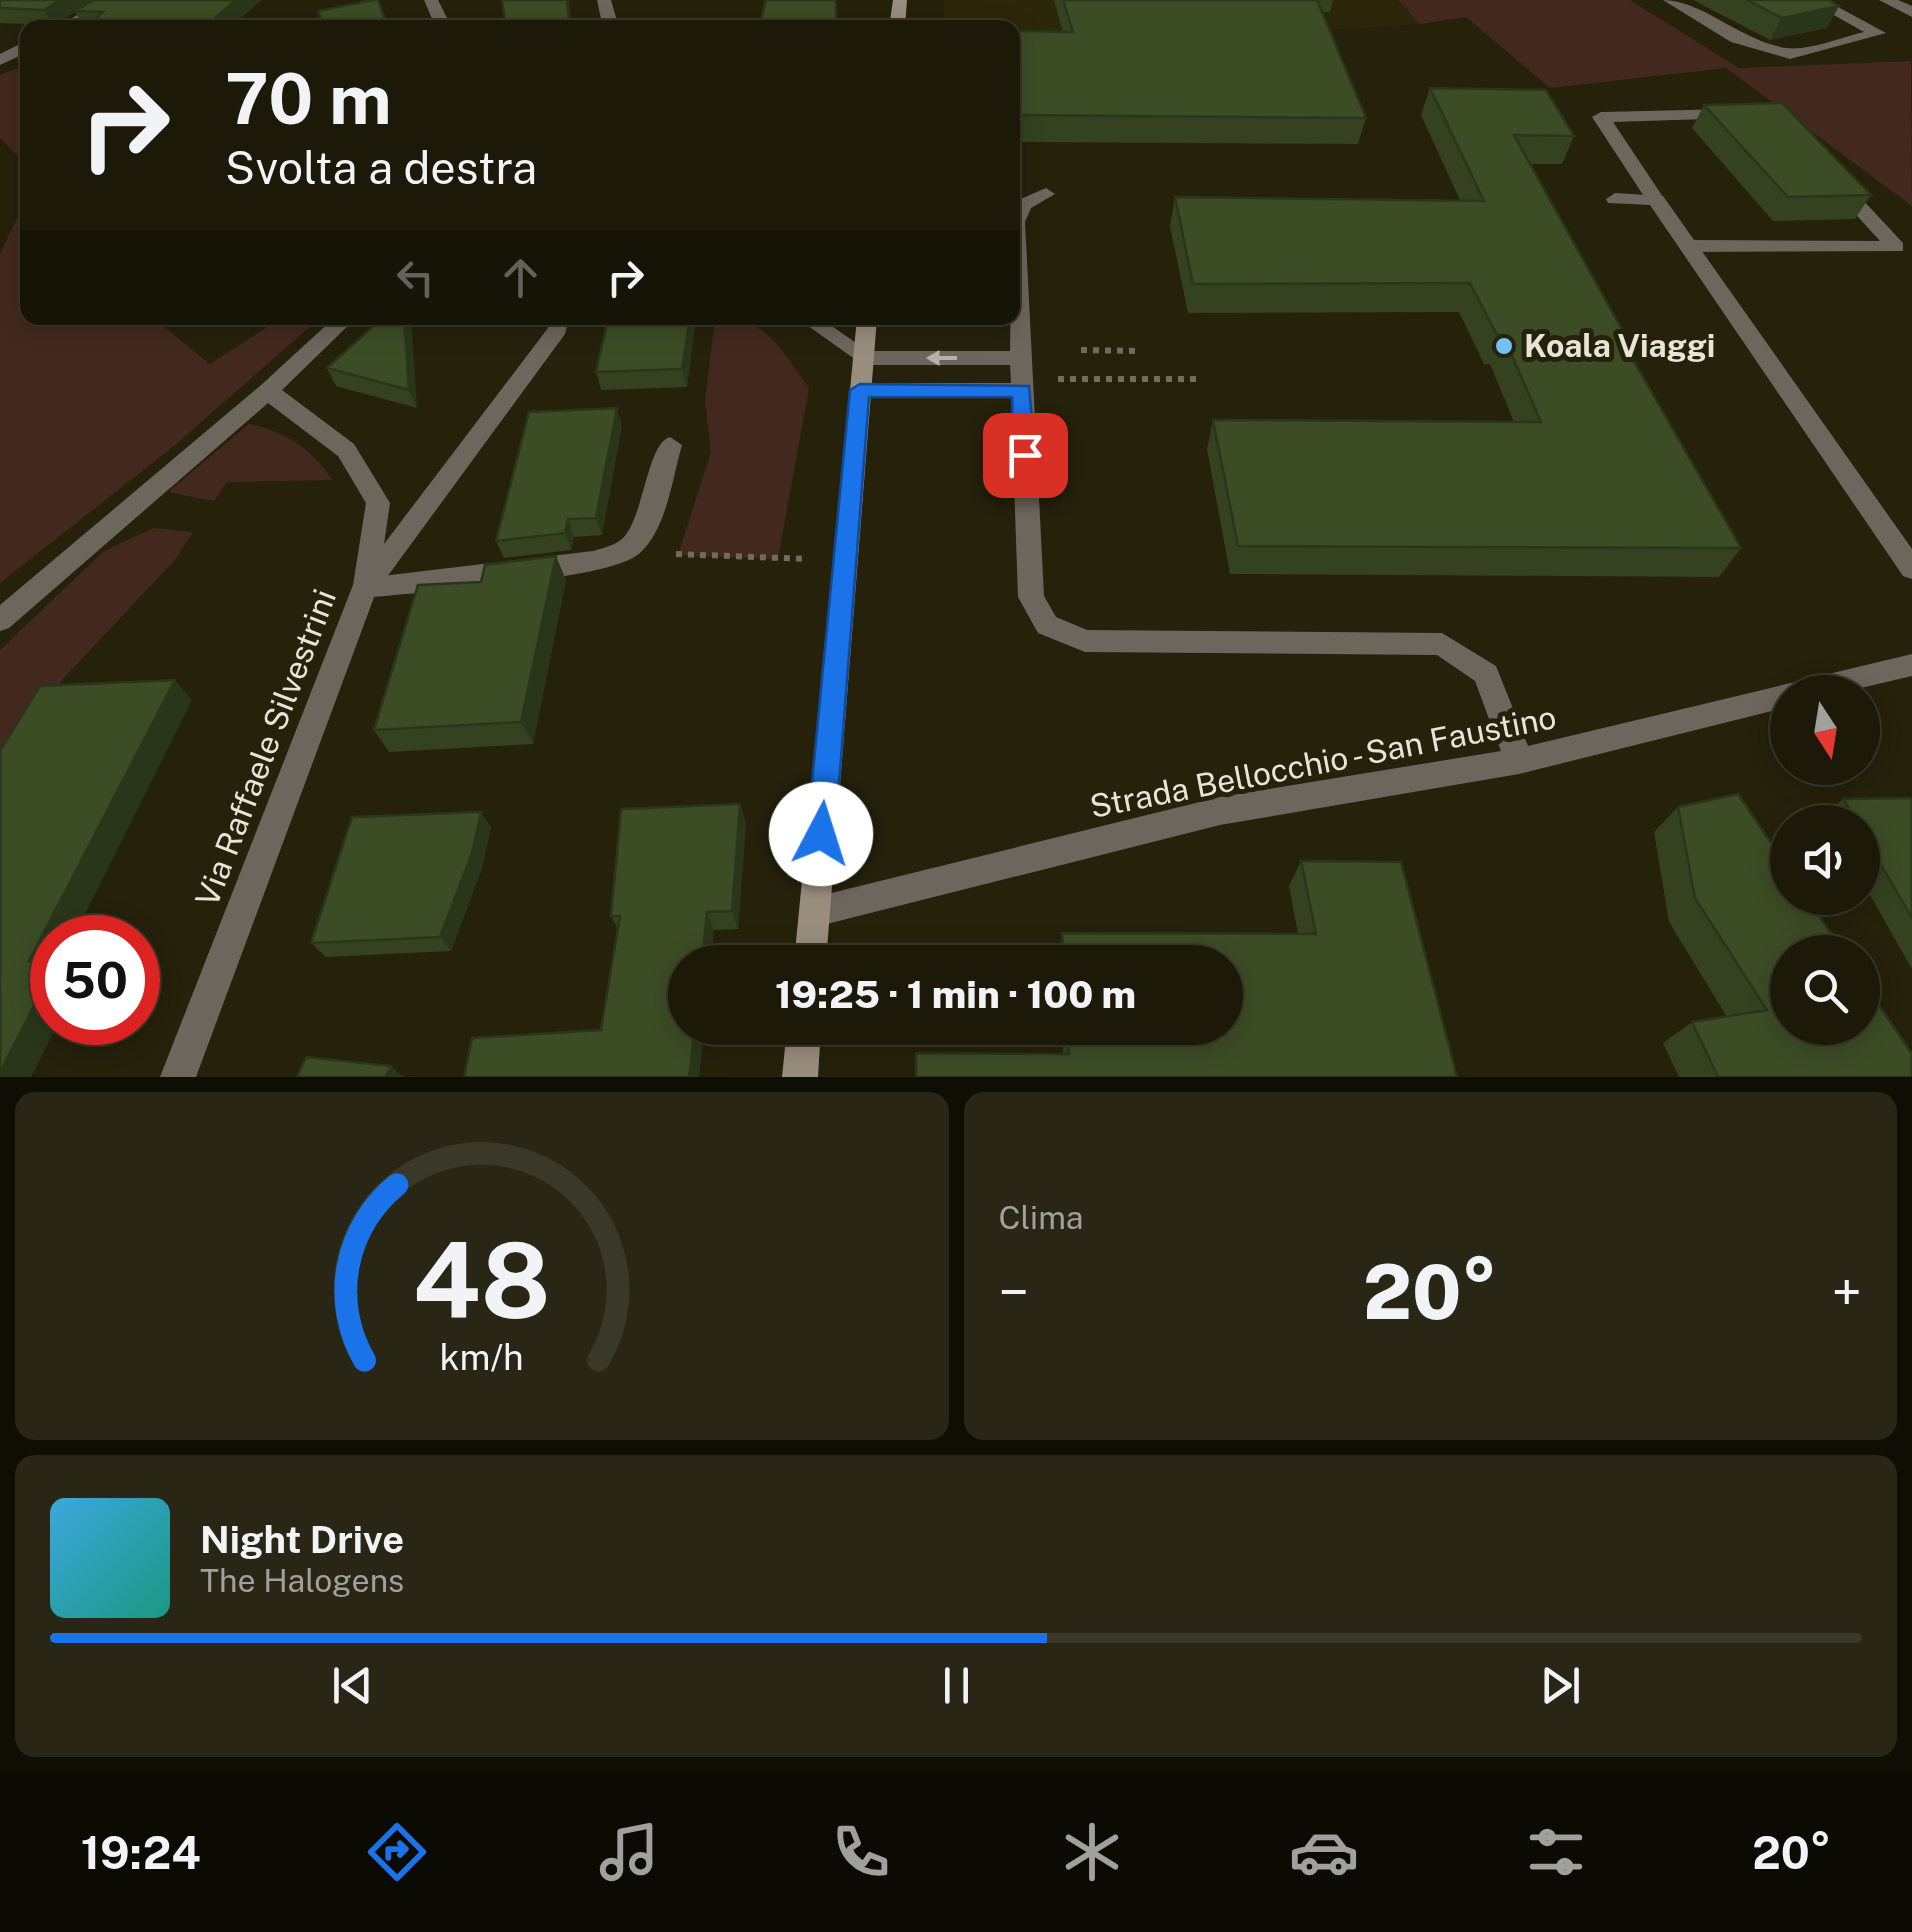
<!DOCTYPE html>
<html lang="it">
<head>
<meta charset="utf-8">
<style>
  body { margin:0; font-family:"Public Sans",sans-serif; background:#292616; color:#f1f3f6; height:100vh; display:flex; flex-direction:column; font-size:38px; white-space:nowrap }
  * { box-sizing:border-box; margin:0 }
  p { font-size:32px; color:#a0a09c }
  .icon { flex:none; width:55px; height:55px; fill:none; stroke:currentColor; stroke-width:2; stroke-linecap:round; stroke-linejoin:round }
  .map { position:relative; height:1077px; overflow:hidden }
  .panel { display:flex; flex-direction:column; gap:15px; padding:15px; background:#0f0e04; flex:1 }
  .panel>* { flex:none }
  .banner { position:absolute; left:20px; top:20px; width:1000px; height:305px; border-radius:20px; box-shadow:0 5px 25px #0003,0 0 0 2px #3a3829; background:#1c1908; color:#f1f3f6; overflow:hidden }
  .needle { width:65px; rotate:168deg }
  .fabs { position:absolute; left:1770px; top:675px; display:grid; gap:20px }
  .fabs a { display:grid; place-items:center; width:110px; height:110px; border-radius:50%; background:#1c1908; box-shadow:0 5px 25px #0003,0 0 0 2px #3a3829; font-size:50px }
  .speed { position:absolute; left:30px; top:915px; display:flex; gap:20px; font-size:50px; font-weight:700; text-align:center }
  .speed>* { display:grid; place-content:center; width:130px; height:130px; border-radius:50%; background:#1c1908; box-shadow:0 5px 25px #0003,0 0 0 2px #3a3829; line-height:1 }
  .speed .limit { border:15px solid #d22; background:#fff; color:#111 }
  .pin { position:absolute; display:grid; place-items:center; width:85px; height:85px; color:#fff; margin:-42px; border-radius:20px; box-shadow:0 5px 15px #0006 }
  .me { position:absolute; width:110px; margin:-55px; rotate:5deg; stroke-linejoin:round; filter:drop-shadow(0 0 8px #0008) }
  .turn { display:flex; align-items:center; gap:35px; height:210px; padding:0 40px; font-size:45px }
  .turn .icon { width:130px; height:130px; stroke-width:2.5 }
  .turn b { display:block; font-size:70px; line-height:85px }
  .lanes { display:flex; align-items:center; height:95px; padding:0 40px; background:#0003; justify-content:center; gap:50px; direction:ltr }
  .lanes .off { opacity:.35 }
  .big { font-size:75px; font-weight:800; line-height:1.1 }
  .panel .widget { flex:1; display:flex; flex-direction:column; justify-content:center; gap:15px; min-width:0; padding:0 35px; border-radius:20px; background:#292616 }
  .panel .dial { align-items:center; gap:0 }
  .dial svg { height:260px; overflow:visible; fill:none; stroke:#3a3829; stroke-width:7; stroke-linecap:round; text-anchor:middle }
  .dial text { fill:#f1f3f6; stroke:none }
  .song { display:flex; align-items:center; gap:30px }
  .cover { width:120px; height:120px; border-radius:15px; background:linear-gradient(135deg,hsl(200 70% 55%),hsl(170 70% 35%)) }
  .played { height:10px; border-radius:5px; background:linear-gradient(90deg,#1a73e8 55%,#3a3829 55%) }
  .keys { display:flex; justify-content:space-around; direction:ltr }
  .heat { display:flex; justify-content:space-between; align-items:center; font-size:55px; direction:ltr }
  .panel .tiles { flex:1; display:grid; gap:15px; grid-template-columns:1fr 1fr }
  .widget:last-child { grid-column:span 2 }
  .trip { position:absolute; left:668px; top:945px; width:575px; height:100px; border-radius:50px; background:#1c1908; box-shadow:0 5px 25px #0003,0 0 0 2px #3a3829; font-weight:800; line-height:100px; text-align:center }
  .menu { display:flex; height:160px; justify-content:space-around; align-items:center; background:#0b0a03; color:#a0a09c }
  .menu .icon { width:70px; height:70px }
  .menu .active { color:#1a73e8 }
  .menu b { font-size:45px; color:#f1f3f6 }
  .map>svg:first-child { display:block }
  .built { fill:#2c2708 }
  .green { fill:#43291d }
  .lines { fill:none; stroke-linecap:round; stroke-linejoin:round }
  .path { stroke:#6f6c59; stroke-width:6; stroke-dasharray:6 6; stroke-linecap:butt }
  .lane { fill:#6d665d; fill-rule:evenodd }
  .street { fill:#6d665d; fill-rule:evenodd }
  .secondary { fill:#998d7e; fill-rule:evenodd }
  .wall { fill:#344220 }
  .shaded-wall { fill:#2a361a }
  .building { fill:#3c4d25; stroke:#2a361a; stroke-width:2.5 }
  .oneway { fill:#b6b2a7 }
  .route { fill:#1a73e8; stroke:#114b97; stroke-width:2.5 }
  .poi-dot { fill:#72c1f5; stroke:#25210b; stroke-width:4 }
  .labels { text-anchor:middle; stroke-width:10; stroke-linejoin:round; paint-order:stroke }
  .poi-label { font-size:32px; font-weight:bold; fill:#e7e5d8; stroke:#25210b; text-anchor:start }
  .street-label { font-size:32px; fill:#e7e5d8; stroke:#25210b }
</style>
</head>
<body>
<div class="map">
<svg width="1912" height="1077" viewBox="0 0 1912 1077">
  <rect width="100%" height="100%" fill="#25210b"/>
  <path class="built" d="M 944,0 L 1397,0 L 1420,24 L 1013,49 L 1012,28 L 943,28 Z"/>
  <path class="green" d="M 1398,0 L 1630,0 L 1739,68 L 1911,61 L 1912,206 L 1726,68 L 1550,88 L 1466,17 L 1420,24 Z
    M 16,69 L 28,69 L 27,99 L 21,105 L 28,111 L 28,318 L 153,318 L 210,364 L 281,318 L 320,318 L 174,446 L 0,583 L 0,254 L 20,212 L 20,158 L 0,138 L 0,75 Z
    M 715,318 C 769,317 780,349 809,388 L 778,559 L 678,555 L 711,452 L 705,401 Z
    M 249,424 C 284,431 313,449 332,480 L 227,482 L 214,501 L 168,492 Z
    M 153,528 L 193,532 L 174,561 L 62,680 L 0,787 L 0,650 L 104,551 Z"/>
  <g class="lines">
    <path class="path" d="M 1081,350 L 1139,351
      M 1058,379 L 1197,379
      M 676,554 L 808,559"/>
    <path class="lane" d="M 597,0 L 611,0 L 619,28 L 603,28 Z
      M 1663,0 C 1702,0 1741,41 1786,48 C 1809,51 1842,37 1864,32 L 1807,0 L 1825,0 L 1886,33 L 1790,59 L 1731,42 Z
      M 1732,109 L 1741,114 L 1738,118 L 1613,122 L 1665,200 L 1656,206 L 1649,204 L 1592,117 L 1601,112 Z
      M 1840,181 L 1847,183 L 1903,243 L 1903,251 L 1688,252 L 1678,246 L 1688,240 L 1880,241 L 1831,187 Z
      M 670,437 L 682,445 C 672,479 667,528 640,553 C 611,581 414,592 365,598 L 356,595 L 352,588 L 356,581 L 365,578 L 593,551 C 603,548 616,545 623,538 C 644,517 647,443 670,437 Z"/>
    <path class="street" d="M 103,0 L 121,0 L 74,28 L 55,28 Z
      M 424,0 L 438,0 L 452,28 L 436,28 Z
      M 1879,0 L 1898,0 L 1912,6 L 1912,17 Z
      M 897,16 L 905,21 L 902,24 L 853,28 Z
      M 28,40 L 28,52 L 0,65 L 0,54 Z
      M 1046,188 L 1055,194 L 1031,208 L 1025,222 L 1044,596 L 1056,617 L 1087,630 L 1442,633 L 1496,666 L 1528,746 L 1912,654 L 1912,676 L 1844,692 L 1788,692 L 1788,707 L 1519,774 L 1220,825 L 815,927 L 804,923 L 799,912 L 804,901 L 815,897 L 1220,797 L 1501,751 L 1475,681 L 1437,655 L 1085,652 L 1038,633 L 1018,597 L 1011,397 L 860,397 L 849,390 L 860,383 L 1011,383 L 1010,365 L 863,365 L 797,318 L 820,318 L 868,351 L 1010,351 L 1012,207 L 1016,201 Z
      M 1615,193 L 1663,196 L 1912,549 L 1912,579 L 1903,576 L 1650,205 L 1608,203 L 1606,199 Z
      M 334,318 L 356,318 L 282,390 L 354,444 L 390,503 L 384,544 L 548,328 L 549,318 L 569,318 L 565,334 L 376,592 L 196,1077 L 160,1077 L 353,585 L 366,503 L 338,456 L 268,403 L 9,628 L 0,631 L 0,605 L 260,386 Z"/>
    <path class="secondary" d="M 893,0 L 907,0 L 905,28 L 889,28 Z
      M 857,318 L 877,318 L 826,962 L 794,962 Z
      M 787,1028 L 821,1028 L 818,1077 L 782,1077 Z"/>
  </g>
  <path class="wall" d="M 0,0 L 261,0 L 229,28 L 86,28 L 84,27 L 75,12 L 53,25 L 0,23 Z
    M 1054,0 L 1333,0 L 1330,12 L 1322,12 L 1366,118 L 1358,144 L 1019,142 L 1016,57 L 1017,31 L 1063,32 Z
    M 1693,0 L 1829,0 L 1827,28 L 1770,40 Z
    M 1430,88 L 1574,136 L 1562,164 L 1530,164 L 1626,337 L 1623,342 L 1741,548 L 1719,577 L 1230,574 L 1207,449 L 1213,420 L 1514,422 L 1490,364 L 1484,364 L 1459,312 L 1188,313 L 1170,226 L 1175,197 L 1460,200 L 1421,115 Z
    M 1704,105 L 1871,195 L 1855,219 L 1773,221 L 1692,128 Z
    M 382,318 L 417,408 L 336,386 L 327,368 Z
    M 696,318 L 687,387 L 601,390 L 596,372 Z
    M 622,425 L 602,535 L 574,537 L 571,550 L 504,558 L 496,541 Z
    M 566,580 L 533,744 L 389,752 L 374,730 Z
    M 1912,798 L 1912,969 L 1862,881 L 1862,822 L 1830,822 L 1825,815 L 1843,799 Z
    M 740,804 L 746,823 L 738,929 L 714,930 L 685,1028 L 704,1028 L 699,1077 L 601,1030 L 618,929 L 611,916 Z
    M 1678,807 L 1912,1077 L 1679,1077 L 1663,1043 L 1692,1022 L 1727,1017 L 1669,922 L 1654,832 Z
    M 491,827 L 482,868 L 451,951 L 326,957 L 311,943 Z
    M 1301,861 L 1457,1077 L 1063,1054 L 1062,1028 L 1225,1028 L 1225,962 L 1058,962 L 1062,933 L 1298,934 L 1289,886 Z"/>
  <path class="shaded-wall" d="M 60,0 L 96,0 L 53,25 L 44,10 Z
    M 236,0 L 261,0 L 229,28 L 203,28 Z
    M 567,0 L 569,0 L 572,28 L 506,27 Z
    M 1839,6 L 1827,28 L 1770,40 L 1782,18 Z
    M 404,318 L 411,318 L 417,408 L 409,390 Z
    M 690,318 L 696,318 L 687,387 L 682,369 Z
    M 617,408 L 622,425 L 602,535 L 596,518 Z
    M 568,519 L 574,537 L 571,550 L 565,533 Z
    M 556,556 L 566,580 L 533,744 L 521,722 Z
    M 175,680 L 192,700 L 73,938 L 52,938 L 52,1022 L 59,1022 L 31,1077 L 0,1077 L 0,1072 L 29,961 Z
    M 740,804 L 746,823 L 738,929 L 732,911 Z
    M 481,812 L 491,827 L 482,868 L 451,951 L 440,937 Z
    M 707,912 L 714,930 L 711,962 L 702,962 Z
    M 695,1028 L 704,1028 L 699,1077 L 689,1077 Z
    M 391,1066 L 404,1077 L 386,1077 Z"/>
  <path class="building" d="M 0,0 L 60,0 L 44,10 L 0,8 Z
    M 94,0 L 236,0 L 203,28 L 86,28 L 103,12 L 75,11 Z
    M 372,0 L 378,0 L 388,28 L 321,28 L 319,11 Z
    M 502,0 L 567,0 L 569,19 L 506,27 Z
    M 766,0 L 836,0 L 836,28 L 759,28 Z
    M 1063,0 L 1317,0 L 1366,118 L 1021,115 L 1017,31 L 1073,32 Z
    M 1747,0 L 1829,0 L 1839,6 L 1782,18 Z
    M 1430,88 L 1546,90 L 1574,136 L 1514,135 L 1626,337 L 1620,337 L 1741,548 L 1238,546 L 1213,420 L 1541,422 L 1503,335 L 1497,335 L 1470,283 L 1193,284 L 1175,197 L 1484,201 Z
    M 1782,103 L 1871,195 L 1788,197 L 1704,105 Z
    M 382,318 L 404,318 L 409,390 L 327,368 Z
    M 608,318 L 690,318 L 682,369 L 596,372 Z
    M 617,408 L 596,518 L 568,519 L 565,533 L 496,541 L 529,412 Z
    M 556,556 L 521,722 L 374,730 L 418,585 L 481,582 L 485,565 Z
    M 175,680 L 29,961 L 52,961 L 52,971 L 0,1072 L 0,751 L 40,686 Z
    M 1738,794 L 1788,868 L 1788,898 L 1807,898 L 1844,952 L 1788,952 L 1788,1028 L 1862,1028 L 1862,980 L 1912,1054 L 1912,1077 L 1718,1077 L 1692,1022 L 1767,1010 L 1695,898 L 1678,807 Z
    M 1912,798 L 1912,918 L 1862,832 L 1862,822 L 1857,822 L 1843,799 Z
    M 740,804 L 732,911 L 707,912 L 702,962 L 685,962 L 685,1028 L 695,1028 L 689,1077 L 464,1077 L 472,1038 L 601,1030 L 620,916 L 611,916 L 621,809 Z
    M 481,812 L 472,853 L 440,937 L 311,943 L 352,817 Z
    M 1301,861 L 1401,862 L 1457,1077 L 916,1077 L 916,1053 L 1069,1054 L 1067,1028 L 1225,1028 L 1225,962 L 1064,962 L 1062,933 L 1316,934 Z
    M 306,1057 L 391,1066 L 386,1077 L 297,1077 Z"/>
  <defs><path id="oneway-solid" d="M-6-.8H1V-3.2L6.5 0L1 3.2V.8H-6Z" transform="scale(2.5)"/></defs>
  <use class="oneway" href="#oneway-solid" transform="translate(942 358) rotate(180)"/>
  <path class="route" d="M 860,384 L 1029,386 L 1035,455 L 1025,463 L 1014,455 L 1012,397 L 869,397 L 835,834 L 831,843 L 821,846 L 811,843 L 807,834 L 850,390 Z"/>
  <circle class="poi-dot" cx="1504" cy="346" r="10"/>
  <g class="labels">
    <g class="poi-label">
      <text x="1524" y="357">Koala Viaggi</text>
    </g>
    <g class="street-label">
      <text transform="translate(266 748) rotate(-69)" y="11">Via Raffaele Silvestrini</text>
      <text transform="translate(1323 762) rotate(-11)" y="11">Strada Bellocchio - San Faustino</text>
    </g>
  </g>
</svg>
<div class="fabs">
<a><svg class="needle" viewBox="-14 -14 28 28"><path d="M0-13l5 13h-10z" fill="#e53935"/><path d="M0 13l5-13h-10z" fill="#a0a09c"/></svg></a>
<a><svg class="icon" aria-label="sound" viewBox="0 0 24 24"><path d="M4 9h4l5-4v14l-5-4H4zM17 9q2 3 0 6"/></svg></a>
<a><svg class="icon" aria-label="search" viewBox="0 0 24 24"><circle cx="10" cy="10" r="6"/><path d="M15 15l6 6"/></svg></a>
</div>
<div class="speed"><div class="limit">50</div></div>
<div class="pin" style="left:1025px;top:455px;background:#d93025"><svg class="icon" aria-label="arrive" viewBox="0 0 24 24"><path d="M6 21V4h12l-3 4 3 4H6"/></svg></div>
<svg class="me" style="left:821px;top:834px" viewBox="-20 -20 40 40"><circle r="19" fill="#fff"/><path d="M0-13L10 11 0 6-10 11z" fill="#1a73e8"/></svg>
<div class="trip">19:25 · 1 min · 100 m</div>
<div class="banner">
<div class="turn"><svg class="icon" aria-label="right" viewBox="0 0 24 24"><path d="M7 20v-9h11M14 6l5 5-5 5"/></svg><div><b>70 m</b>Svolta a destra</div></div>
<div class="lanes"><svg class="icon off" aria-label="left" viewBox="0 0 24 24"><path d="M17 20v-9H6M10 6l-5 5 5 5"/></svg><svg class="icon off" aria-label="ahead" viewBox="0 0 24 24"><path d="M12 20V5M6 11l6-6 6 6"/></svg><svg class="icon" aria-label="right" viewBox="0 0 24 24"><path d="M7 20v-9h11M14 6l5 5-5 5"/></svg></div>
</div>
</div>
<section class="panel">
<div class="tiles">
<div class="widget dial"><svg viewBox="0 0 100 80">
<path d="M14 69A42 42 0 1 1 86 69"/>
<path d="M14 69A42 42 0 0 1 24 15" stroke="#1a73e8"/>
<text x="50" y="56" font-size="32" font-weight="700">48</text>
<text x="50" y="72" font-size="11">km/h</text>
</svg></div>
<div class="widget"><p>Clima</p>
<div class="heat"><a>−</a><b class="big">20°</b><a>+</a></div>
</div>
<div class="widget">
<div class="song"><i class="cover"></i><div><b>Night Drive</b><p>The Halogens</p></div></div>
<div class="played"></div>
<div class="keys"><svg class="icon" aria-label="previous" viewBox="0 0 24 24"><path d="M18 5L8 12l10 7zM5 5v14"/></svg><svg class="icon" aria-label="pause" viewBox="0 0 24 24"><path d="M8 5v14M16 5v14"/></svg><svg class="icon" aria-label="next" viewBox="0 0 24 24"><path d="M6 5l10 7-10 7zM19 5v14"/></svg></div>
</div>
</div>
</section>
<nav class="menu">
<b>19:24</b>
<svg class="icon active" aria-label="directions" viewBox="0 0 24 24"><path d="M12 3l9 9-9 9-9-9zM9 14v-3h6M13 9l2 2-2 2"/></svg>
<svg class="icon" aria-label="music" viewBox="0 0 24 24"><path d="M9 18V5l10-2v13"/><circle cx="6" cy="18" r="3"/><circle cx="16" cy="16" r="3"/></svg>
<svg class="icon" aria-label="phone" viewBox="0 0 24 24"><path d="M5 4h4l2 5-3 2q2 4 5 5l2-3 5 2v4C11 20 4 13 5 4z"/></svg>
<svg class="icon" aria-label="climate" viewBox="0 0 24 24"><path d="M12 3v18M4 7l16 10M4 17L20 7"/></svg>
<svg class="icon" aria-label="car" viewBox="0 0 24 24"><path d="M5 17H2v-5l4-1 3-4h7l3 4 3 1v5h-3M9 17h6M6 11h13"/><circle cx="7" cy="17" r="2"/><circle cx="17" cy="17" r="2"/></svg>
<svg class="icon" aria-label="filters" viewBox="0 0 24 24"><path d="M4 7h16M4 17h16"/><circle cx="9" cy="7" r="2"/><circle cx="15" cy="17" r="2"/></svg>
<b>20°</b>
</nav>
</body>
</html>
